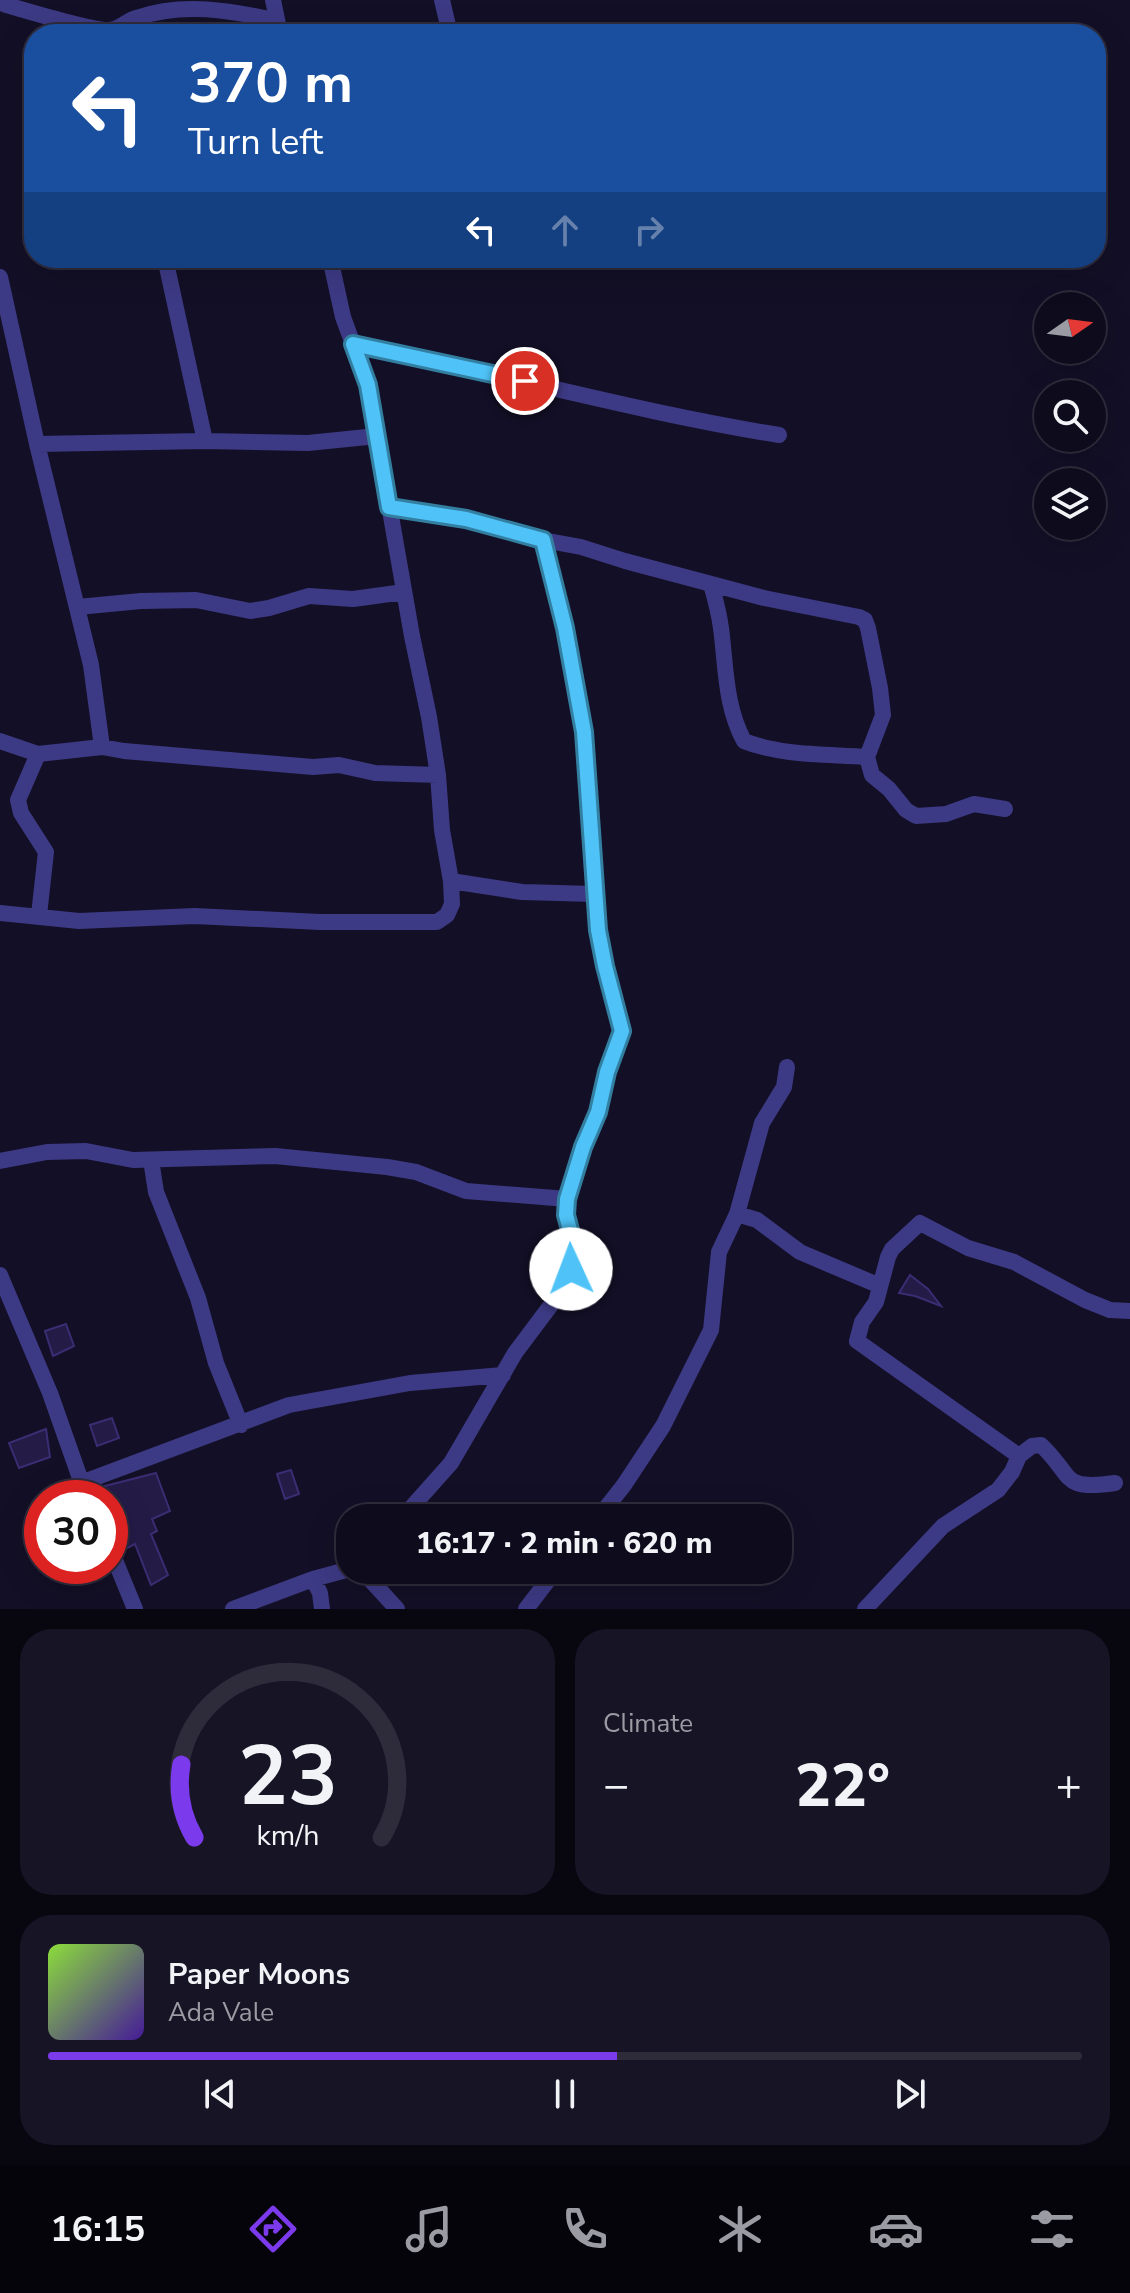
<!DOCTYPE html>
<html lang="en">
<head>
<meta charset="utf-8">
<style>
  body { margin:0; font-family:"Nunito Sans",sans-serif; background:#171425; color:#f1f3f6; height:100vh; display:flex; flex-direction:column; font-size:30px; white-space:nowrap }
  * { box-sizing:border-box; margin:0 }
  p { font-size:26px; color:#9b9ba3 }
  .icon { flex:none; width:44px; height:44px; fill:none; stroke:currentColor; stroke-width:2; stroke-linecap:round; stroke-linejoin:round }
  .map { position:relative; height:1609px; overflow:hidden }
  .details { display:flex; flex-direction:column; gap:20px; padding:20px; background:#08060f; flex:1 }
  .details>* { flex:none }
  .banner { position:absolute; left:24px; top:24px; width:1082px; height:244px; border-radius:32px; box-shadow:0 8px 32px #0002,0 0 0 2px #2e2b3b; background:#1a4fa0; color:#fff; overflow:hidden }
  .needle { width:52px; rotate:76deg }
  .tools { position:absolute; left:1034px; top:292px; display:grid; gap:16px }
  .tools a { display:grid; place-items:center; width:72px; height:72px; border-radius:50%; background:#0e0b1c; box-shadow:0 8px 32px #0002,0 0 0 2px #2e2b3b; font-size:40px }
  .speed { position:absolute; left:24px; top:1480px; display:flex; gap:16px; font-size:40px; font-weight:700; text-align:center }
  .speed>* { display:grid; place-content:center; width:104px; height:104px; border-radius:50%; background:#0e0b1c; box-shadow:0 8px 32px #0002,0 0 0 2px #2e2b3b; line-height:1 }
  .speed .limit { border:12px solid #d22; background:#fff; color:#111 }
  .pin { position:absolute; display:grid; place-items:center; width:68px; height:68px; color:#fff; margin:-34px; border:4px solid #fff; border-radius:50%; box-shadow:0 2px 8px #0007 }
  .me { position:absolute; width:88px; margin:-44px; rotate:358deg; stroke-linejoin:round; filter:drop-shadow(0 0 6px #0008) }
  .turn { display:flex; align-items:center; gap:28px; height:168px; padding:0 32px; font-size:36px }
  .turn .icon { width:104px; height:104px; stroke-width:2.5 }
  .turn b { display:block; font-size:56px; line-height:68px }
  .lanes { display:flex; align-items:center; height:76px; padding:0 32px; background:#0003; justify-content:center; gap:40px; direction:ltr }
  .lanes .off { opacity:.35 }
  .big { font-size:60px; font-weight:800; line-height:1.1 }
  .details .widget { flex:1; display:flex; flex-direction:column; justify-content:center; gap:12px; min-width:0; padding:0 28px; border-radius:32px; background:#171425 }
  .details .dial { align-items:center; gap:0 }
  .dial svg { height:208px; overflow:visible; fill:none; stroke:#2e2b3b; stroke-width:7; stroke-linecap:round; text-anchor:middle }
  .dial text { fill:#f1f3f6; stroke:none }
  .song { display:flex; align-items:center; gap:24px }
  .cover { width:96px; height:96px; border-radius:12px; background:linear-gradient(135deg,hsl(90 70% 55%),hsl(260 70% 35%)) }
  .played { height:8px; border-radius:4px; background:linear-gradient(90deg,#7c3aed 55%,#2e2b3b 55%) }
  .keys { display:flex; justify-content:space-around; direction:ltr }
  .heat { display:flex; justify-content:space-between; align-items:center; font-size:44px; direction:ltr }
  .details .tiles { flex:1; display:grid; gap:20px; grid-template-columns:1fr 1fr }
  .widget:last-child { grid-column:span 2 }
  .trip { position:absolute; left:336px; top:1504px; width:456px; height:80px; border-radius:32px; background:#0e0b1c; box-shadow:0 8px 32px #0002,0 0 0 2px #2e2b3b; font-weight:800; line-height:80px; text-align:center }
  .menu { display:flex; height:128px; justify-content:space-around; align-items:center; background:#06040b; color:#9b9ba3 }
  .menu .icon { width:56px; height:56px }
  .menu .current { color:#7c3aed }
  .menu b { font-size:36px; color:#f1f3f6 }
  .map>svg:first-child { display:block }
  .building { fill:#241b47; stroke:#3b2d73; stroke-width:2 }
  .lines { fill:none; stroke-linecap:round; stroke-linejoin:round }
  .minor { stroke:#3d3a85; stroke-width:16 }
  .route-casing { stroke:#337fa1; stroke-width:20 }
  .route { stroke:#4fc3f7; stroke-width:14 }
</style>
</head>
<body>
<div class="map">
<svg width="1130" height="1609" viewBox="0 0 1130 1609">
  <rect width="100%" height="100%" fill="#130f26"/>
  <path class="building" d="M 910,1275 L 928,1289 L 941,1306 L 915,1296 L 899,1293 Z
    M 66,1324 L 74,1346 L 53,1356 L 45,1331 Z
    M 112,1418 L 119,1438 L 97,1446 L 90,1425 Z
    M 46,1429 L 50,1457 L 19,1468 L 9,1443 Z
    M 291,1470 L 299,1494 L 285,1499 L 277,1474 Z
    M 156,1473 L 170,1511 L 152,1519 L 157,1531 L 151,1534 L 168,1575 L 151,1585 L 135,1544 L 123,1550 L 110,1515 L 110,1498 L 105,1498 L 101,1487 Z"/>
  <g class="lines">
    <path class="minor" d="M 273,0 L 280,34
      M 442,0 L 450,34
      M 0,3 C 17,8 102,34 114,29 C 122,27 128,20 136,18 C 183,2 230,10 277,21
      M 165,258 L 205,441
      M 0,277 L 37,444 L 91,665 L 102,747
      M 353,344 C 496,372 636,412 779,435
      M 37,444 L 205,441 L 308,443 L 377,436
      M 389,507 L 466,519 L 543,540 L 581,547 L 625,561 L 764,598 L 859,617 L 865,620 L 868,628 L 880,688 L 883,715 L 867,757 L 872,775 L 889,789 L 906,810 L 916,816 L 946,814 L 974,804 L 1005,809
      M 711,584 C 715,598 719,613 721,628 C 726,666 725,706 744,741 C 781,756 828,754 867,757
      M 78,607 L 141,601 L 196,600 L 250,611 L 269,608 L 309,596 L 353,599 L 404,592
      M 0,741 L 38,754 L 102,747 L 124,751 L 313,767 L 339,765 L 375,773 L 438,775
      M 38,754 L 18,800 L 21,813 L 46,852 L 39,915
      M 451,881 L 522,892 L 594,894
      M 0,913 L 79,921 L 195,916 L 320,922 L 437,922 L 447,915 L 452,904 L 451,881 L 442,830 L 438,775 L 429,717 L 412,636 L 368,385 L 343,317 L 330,258
      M 151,1160 L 156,1192 L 198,1298 L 216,1363 L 241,1425
      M 0,1161 L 47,1152 L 86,1151 L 133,1160 L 275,1156 L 387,1167 L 416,1172 L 466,1191 L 567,1199
      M 737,1214 L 757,1220 L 800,1252 L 880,1286
      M 0,1275 L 50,1393 L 87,1498
      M 1019,1456 L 857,1341 L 862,1322 L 876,1302 L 888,1257 L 892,1249 L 920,1223 L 968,1248 L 1014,1262 L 1085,1300 L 1110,1310 L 1130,1311
      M 81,1483 L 289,1405 L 410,1383 L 503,1375
      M 402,1518 L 451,1463 L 515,1353 L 566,1285 L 574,1253 L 566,1215 L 567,1199 L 583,1147 L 598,1112 L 607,1072 L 622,1031 L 605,966 L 598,930 L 584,732 L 565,628 L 543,540
      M 598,1518 L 624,1485 L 663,1426 L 711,1330 L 719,1252 L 737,1214 L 762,1123 L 784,1087 L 787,1067
      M 110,1548 L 135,1609
      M 358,1570 L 366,1575 L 397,1609
      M 313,1579 L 320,1593 L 322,1609
      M 233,1609 L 313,1579 L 350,1569
      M 526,1609 L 556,1570
      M 865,1609 L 943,1526 L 998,1490 L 1012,1472 L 1019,1456 L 1032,1446 L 1041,1445 C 1074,1476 1060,1491 1115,1483"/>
  </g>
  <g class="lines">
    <defs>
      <path id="route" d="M 525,381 L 353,344 L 368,385 L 389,507 L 466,519 L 543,540 L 565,628 L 584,732 L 598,930 L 605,966 L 622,1031 L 607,1072 L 598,1112 L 583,1147 L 567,1199 L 566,1215 L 574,1245 L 571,1269"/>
    </defs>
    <use href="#route" class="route-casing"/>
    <use href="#route" class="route"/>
  </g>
</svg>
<div class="tools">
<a><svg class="needle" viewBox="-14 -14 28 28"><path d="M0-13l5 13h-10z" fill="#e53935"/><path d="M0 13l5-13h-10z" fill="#9b9ba3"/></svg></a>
<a><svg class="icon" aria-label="search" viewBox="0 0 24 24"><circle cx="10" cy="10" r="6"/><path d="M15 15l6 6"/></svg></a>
<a><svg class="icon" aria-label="layers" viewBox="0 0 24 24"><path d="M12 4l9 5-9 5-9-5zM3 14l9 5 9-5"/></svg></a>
</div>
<div class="speed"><div class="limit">30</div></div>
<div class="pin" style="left:525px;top:381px;background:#d93025"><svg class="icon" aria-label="arrive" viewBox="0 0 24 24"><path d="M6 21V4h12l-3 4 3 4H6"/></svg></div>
<svg class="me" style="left:571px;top:1269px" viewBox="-20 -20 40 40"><circle r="19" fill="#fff"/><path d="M0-13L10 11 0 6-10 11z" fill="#4fc3f7"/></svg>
<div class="trip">16:17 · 2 min · 620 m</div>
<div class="banner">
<div class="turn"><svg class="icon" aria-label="left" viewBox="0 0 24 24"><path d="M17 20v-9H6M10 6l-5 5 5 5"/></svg><div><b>370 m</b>Turn left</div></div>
<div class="lanes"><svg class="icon" aria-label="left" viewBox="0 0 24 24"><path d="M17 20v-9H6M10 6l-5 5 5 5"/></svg><svg class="icon off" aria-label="ahead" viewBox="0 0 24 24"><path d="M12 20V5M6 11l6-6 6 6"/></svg><svg class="icon off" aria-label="right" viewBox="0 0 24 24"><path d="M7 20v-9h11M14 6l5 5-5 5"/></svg></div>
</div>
</div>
<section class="details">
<div class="tiles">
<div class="widget dial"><svg viewBox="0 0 100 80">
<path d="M14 69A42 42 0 1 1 86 69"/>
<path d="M14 69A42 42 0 0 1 9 41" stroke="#7c3aed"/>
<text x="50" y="56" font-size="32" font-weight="700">23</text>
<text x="50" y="72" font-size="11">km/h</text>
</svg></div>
<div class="widget"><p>Climate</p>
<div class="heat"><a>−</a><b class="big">22°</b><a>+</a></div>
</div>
<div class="widget">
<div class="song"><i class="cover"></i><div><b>Paper Moons</b><p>Ada Vale</p></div></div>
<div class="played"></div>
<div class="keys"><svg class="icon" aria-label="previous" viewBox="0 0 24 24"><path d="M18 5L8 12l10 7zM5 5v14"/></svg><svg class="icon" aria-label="pause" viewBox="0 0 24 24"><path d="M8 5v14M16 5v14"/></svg><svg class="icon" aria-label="next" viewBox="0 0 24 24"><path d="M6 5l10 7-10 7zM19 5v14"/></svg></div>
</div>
</div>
</section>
<nav class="menu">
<b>16:15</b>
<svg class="icon current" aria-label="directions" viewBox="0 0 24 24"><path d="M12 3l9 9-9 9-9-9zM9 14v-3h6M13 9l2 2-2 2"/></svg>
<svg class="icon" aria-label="music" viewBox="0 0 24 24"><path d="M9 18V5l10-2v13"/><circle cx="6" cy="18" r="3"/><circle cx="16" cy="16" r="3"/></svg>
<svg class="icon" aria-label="phone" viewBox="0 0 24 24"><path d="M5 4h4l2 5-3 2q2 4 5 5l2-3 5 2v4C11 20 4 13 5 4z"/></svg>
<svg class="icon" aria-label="climate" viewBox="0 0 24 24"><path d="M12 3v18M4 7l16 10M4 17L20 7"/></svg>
<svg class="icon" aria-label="car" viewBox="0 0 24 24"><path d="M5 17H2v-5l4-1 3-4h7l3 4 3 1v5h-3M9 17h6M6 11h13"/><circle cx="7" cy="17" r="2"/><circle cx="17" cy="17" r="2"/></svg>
<svg class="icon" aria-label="filters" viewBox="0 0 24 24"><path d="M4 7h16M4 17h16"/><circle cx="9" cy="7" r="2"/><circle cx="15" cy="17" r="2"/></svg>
</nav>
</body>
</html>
